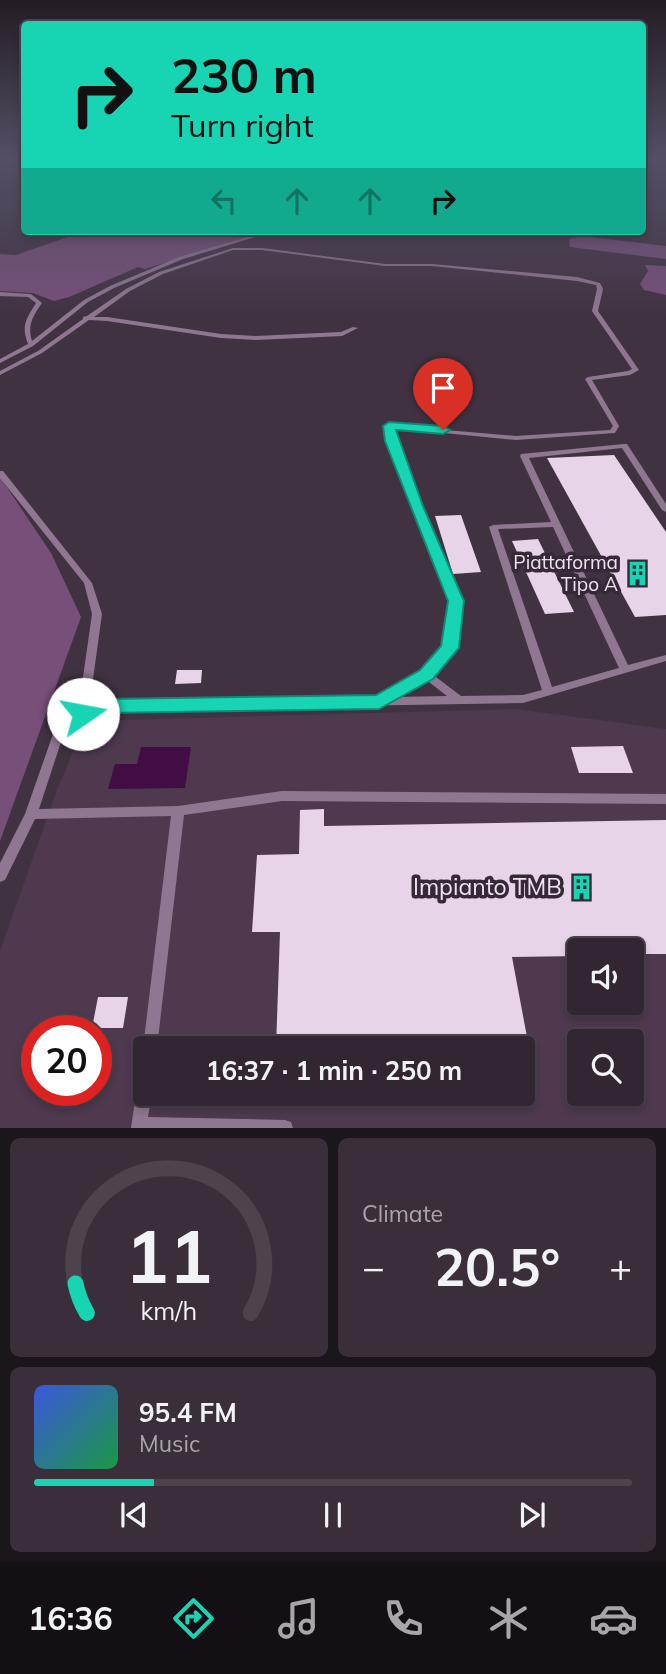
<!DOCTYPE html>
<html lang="en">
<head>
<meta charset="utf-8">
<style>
  body { margin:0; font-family:Mulish,sans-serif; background:#392e3a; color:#f1f3f6; height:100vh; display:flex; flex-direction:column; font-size:26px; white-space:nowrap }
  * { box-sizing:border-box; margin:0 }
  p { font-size:23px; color:#a8a5ac }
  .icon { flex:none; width:38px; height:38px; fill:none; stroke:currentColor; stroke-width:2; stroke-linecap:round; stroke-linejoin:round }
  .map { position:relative; height:1128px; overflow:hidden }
  .panel { display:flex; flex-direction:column; gap:10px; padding:10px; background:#1b151c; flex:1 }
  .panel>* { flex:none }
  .top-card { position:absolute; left:21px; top:21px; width:625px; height:214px; border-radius:7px; box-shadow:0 4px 10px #0003,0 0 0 2px #4c434d; background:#17d5b2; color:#111; overflow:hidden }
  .tools { position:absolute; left:567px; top:938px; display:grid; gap:14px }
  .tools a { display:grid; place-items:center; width:77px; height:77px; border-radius:7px; background:#312632; box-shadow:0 4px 10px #0003,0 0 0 2px #4c434d; font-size:35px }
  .speed { position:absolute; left:21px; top:1015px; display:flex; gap:14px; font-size:35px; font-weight:700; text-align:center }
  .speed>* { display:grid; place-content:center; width:91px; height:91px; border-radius:50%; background:#312632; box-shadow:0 4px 10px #0003,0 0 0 2px #4c434d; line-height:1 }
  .speed .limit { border:10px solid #d22; background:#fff; color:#111 }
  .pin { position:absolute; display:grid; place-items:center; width:60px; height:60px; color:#fff; margin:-72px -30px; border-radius:50% 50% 50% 0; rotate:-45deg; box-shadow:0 0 7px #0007 }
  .pin .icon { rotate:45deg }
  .me { position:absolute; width:77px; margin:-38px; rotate:78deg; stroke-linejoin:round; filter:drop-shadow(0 0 5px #0008) }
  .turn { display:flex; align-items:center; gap:24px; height:147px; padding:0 35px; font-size:32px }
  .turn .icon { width:91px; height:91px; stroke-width:2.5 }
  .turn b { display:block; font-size:49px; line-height:60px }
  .lanes { display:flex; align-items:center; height:66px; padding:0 35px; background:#0003; justify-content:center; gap:35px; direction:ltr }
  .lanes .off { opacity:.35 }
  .big { font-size:52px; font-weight:700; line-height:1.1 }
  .panel .tile { flex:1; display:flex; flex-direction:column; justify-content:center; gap:10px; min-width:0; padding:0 24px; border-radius:10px; background:#392e3a }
  .panel .dial { align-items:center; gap:0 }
  .dial svg { height:182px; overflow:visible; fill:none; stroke:#4c434d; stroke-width:7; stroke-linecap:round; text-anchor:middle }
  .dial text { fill:#f1f3f6; stroke:none }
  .song { display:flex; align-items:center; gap:21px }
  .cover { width:84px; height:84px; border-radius:10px; background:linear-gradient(135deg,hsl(230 70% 55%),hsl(140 70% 35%)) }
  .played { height:7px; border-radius:4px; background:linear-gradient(90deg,#17d5b2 20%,#4c434d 20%) }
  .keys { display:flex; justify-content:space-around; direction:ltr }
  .heat { display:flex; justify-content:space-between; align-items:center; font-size:38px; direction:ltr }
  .panel .tiles { flex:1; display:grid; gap:10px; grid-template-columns:1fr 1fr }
  .tile:last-child { grid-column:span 2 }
  .trip { position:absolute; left:133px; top:1036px; width:402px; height:70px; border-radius:7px; background:#312632; box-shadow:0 4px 10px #0003,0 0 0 2px #4c434d; font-weight:700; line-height:70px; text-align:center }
  .menu { display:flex; height:112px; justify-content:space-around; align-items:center; background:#140f14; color:#a8a5ac }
  .menu .icon { width:49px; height:49px }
  .menu .selected { color:#17d5b2 }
  .menu b { font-size:32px; color:#f1f3f6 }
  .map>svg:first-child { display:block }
  .built { fill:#4e394f; fill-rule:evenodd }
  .green { fill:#775079 }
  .water { fill:#410d44 }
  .building { fill:#e8d4e8 }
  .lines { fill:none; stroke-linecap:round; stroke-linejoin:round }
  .service { fill:#907791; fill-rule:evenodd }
  .route { fill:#17d5b2; stroke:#0f8a74; stroke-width:2 }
  .labels { text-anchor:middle; stroke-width:7; stroke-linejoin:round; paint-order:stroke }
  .poi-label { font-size:19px; fill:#eee4ee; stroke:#372837; text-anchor:end }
  .near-poi-label { font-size:23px; fill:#eee4ee; stroke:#372837; text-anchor:end }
</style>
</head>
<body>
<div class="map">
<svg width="666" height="1128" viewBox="0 0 666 1128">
  <rect width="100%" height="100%" fill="#413242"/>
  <path class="built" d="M 516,709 L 666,729 L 666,1128 L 0,1128 L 0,951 L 57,790 L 86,721 ZM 579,950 L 632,950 L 632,1003 L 579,1003 ZM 37,1031 L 96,1031 L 96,1090 L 37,1090 ZM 579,1041 L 632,1041 L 632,1094 L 579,1094 ZM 145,1048 L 523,1048 L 523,1094 L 145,1094 Z"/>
  <path class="green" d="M 85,231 L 267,231 L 145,269 L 138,267 L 69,297 L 54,301 L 33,293 L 0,291 L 0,254 L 16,255 Z
    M 582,236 L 666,246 L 666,259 L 570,247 L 569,239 Z
    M 645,265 L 666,266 L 666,295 L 644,290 L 640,284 L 648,271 Z
    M 0,477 L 51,553 L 81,617 L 0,841 Z"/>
  <path class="water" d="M 141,747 L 191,747 L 185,788 L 108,789 L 115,764 L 137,764 Z"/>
  <path class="building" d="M 614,455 L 666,532 L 666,615 L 635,617 L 547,458 Z
    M 461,515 L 481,572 L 453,574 L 435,516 Z
    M 538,539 L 574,612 L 545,614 L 512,541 Z
    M 177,670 L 202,670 L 201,683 L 175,684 Z
    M 623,746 L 633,773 L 579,773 L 571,747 Z
    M 324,809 L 324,826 L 666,820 L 666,954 L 632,954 L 632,950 L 579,950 L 579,956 L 512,957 L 536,1085 L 523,1085 L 523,1048 L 276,1048 L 280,932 L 252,932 L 257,855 L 299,854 L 300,810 Z
    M 98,997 L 128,997 L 123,1028 L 92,1028 Z"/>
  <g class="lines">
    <path class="service" d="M 268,231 L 275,231 L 183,259 L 114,288 L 88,302 L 33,346 L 0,363 L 0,359 L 28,344 C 21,326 26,319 36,303 L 28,297 L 0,296 L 0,292 L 31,294 L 42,303 C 33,316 27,325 32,341 L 84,300 L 110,286 L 179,257 Z
      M 233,248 L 262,248 L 385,264 L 432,264 L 577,277 L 600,283 L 603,289 L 598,311 L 639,370 L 630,375 L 592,380 L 619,426 L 615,433 L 516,440 L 393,428 L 396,441 L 420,507 L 461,601 L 455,648 L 432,674 L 461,696 L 523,695 L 542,690 L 489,527 L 493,525 L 551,522 L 520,456 L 521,454 L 624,444 L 627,444 L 666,504 L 666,512 L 662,510 L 622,448 L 529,458 L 628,665 L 666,655 L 666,661 L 523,703 L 106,710 L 87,717 L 63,736 L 39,809 L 178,806 L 282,791 L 666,794 L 666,804 L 282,801 L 184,815 L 157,1048 L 145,1048 L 145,1054 L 143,1048 L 171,816 L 35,819 L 5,880 L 0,882 L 0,863 L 25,814 L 53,734 L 54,731 L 78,712 L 92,614 L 84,583 L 0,478 L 0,471 L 3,471 L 92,583 L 102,614 L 89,708 L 105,702 L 378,698 L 422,671 L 445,647 L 451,601 L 412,507 L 388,441 L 386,426 L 387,425 L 516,436 L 610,430 L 613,426 L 585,379 L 588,377 L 628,371 L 632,369 L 592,311 L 597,289 L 596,285 L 577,281 L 432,266 L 385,266 L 262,250 L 233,250 L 163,274 L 130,291 L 94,317 L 107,317 L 221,334 L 256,336 L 341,332 L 353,327 L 358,328 L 342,336 L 256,340 L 221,338 L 107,321 L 89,320 L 42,353 L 0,375 L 0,371 L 38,351 L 83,319 L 83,317 L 87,316 L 126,289 L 159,272 ZM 553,527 L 619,668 L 552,687 L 498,529 ZM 425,679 L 447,696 L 395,697 Z
      M 145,1079 L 145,1094 L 152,1094 L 148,1117 L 285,1120 L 291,1122 L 293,1128 L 131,1128 L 137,1087 L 140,1082 Z"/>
  </g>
  <linearGradient id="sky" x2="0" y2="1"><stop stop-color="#241c24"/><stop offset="0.5" stop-color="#544f65"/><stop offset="1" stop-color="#544f65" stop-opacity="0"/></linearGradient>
  <rect width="666" height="317" fill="url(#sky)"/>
  <path class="route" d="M 389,422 L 443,426 L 450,430 L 443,434 L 396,430 L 423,506 L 464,601 L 459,648 L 433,679 L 379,709 L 105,713 L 83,721 L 76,719 L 73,714 L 76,709 L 105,699 L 376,695 L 420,670 L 441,646 L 448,601 L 385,441 L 383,426 Z"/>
  <defs>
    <symbol id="building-bare" viewBox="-9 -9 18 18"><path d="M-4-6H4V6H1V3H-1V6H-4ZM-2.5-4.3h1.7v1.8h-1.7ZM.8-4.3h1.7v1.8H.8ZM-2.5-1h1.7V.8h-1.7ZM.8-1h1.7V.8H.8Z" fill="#17d5b2" stroke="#372837" stroke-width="2.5" paint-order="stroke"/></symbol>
  </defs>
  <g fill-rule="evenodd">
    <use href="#building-bare" x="620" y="556" width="35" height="35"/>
    <use href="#building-bare" x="564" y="870" width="35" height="35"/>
  </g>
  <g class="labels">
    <g class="poi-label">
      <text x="618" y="569">Piattaforma<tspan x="618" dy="22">Tipo A</tspan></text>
    </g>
    <g class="near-poi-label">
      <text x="562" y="895">Impianto TMB</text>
    </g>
  </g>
</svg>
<div class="tools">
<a><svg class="icon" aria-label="sound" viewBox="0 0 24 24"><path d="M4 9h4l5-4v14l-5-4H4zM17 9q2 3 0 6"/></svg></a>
<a><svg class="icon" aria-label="search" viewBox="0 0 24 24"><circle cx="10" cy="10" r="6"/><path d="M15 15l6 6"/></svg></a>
</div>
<div class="speed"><div class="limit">20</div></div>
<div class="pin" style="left:443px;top:430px;background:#d93025"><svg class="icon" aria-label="arrive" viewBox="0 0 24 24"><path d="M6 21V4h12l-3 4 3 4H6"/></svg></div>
<svg class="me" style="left:83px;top:714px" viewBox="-20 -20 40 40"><circle r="19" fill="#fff"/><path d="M0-13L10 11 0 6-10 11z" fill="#17d5b2"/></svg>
<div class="trip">16:37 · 1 min · 250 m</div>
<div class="top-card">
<div class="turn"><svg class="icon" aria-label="right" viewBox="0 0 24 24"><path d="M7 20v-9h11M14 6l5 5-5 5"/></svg><div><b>230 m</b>Turn right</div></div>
<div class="lanes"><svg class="icon off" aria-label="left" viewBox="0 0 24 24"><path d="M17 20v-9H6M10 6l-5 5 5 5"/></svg><svg class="icon off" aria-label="ahead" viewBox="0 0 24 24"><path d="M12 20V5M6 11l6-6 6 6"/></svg><svg class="icon off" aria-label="ahead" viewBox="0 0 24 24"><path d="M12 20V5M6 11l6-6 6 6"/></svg><svg class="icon" aria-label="right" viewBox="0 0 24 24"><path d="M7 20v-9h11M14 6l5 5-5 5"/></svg></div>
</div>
</div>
<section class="panel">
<div class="tiles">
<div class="tile dial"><svg viewBox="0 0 100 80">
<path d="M14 69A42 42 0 1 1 86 69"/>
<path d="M14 69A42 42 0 0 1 9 56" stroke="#17d5b2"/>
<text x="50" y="56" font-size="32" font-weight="700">11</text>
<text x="50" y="72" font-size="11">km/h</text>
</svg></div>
<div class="tile"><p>Climate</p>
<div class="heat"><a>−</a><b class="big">20.5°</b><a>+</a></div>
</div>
<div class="tile">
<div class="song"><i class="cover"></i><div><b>95.4 FM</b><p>Music</p></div></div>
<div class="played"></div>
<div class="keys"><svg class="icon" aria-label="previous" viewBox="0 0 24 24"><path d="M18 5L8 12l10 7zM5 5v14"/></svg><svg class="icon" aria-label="pause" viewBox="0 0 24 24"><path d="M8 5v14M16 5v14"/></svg><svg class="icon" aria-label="next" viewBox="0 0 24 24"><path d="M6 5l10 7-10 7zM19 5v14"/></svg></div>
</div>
</div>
</section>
<nav class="menu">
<b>16:36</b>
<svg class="icon selected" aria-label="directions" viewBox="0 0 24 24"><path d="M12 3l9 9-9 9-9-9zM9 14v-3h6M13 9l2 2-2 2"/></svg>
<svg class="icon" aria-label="music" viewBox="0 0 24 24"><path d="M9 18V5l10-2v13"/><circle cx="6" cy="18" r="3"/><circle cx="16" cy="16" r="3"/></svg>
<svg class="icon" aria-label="phone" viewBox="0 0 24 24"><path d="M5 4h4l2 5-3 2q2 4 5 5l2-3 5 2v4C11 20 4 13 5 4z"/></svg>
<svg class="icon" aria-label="climate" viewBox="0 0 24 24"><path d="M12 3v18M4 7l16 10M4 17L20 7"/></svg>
<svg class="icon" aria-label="car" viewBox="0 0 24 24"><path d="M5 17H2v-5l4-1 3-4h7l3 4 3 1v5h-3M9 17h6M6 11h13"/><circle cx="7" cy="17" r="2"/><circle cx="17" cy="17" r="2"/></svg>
</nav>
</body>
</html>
